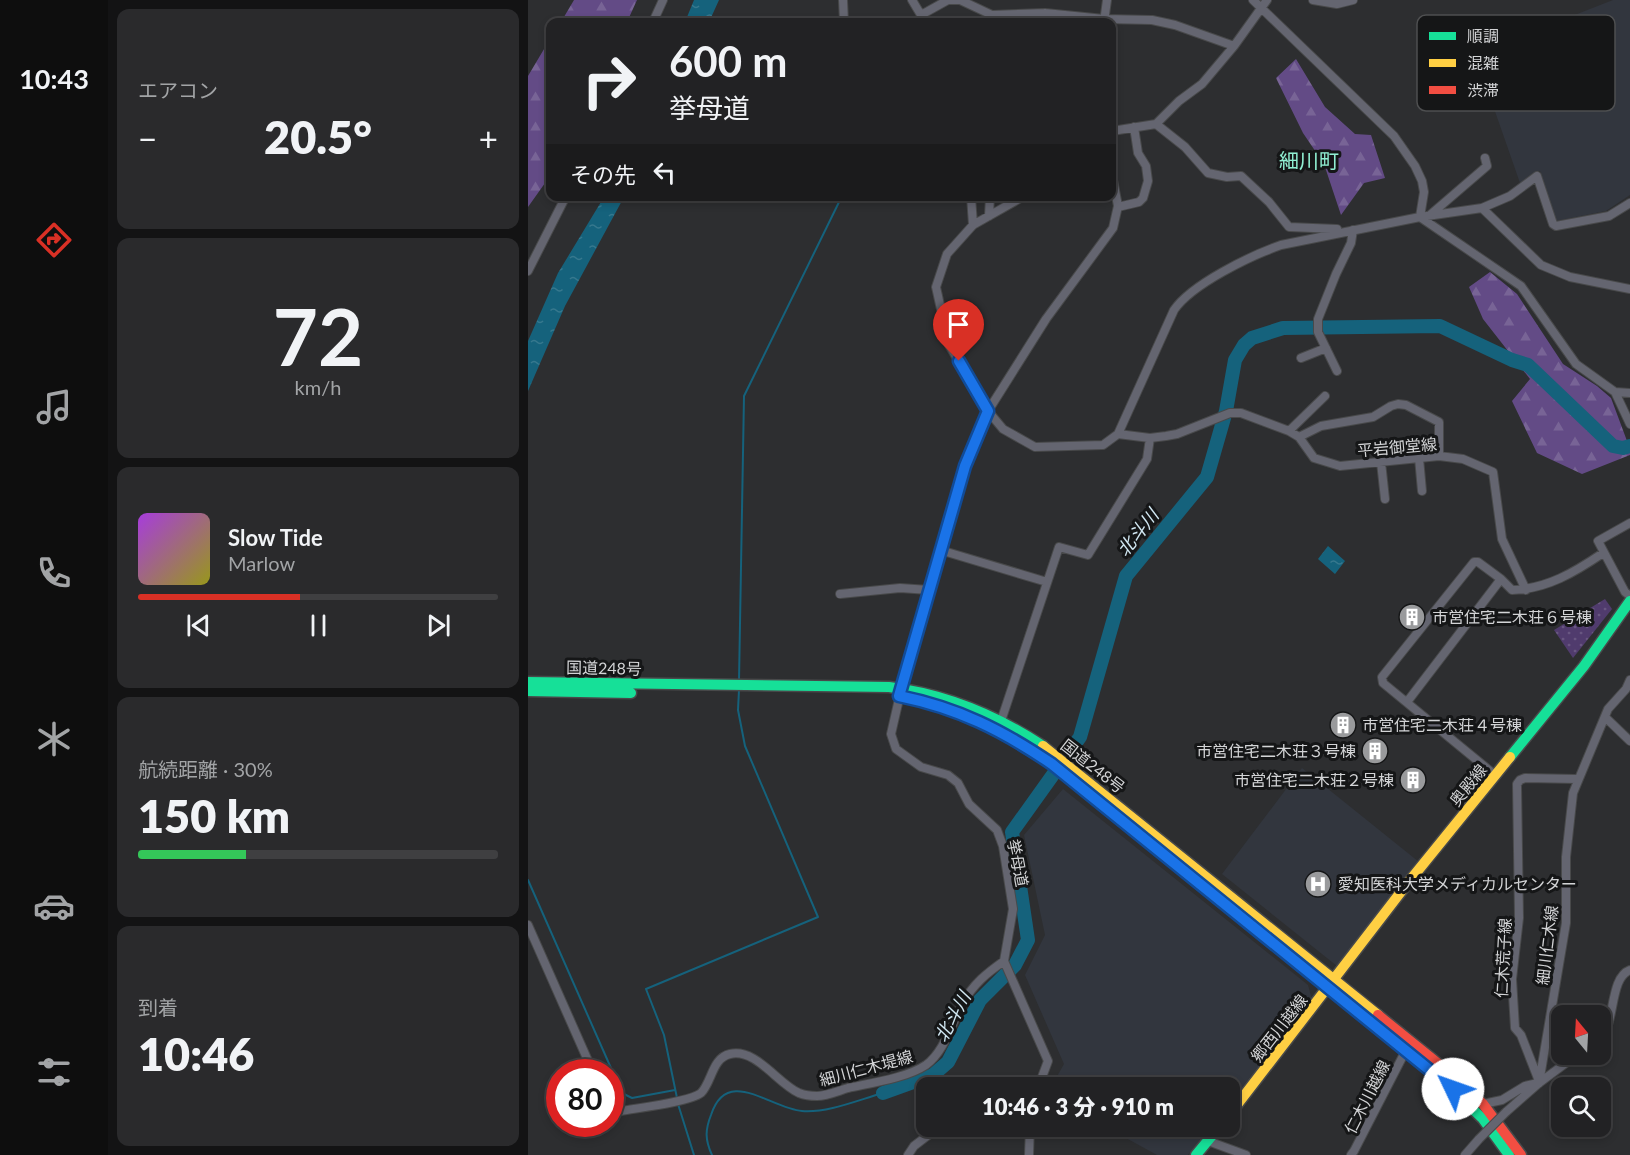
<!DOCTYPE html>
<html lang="ja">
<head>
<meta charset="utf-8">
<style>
  body { margin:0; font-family:Lato,"Noto Sans JP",sans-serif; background:#2a2a2c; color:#f1f3f6; height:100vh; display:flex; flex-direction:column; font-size:22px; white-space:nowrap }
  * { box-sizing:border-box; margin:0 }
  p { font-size:20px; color:#a2a4a6 }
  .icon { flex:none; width:33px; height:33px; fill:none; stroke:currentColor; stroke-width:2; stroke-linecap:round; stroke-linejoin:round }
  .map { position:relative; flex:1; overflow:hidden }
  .panel { display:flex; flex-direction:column; gap:9px; padding:9px; background:#131314; width:420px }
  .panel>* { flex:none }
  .banner { position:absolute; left:18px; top:18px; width:570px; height:183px; border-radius:12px; box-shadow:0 3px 9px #0003,0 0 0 2px #3f3f41; background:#222224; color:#f1f3f6; overflow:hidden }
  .needle { width:39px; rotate:342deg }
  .controls { position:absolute; left:1023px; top:1005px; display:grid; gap:12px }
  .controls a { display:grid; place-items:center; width:60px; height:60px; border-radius:12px; background:#222224; box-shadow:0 3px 9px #0003,0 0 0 2px #3f3f41; font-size:30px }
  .speed { position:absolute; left:18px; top:1059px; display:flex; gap:12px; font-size:30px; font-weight:700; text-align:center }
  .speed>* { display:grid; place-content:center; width:78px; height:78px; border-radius:50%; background:#222224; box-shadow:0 3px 9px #0003,0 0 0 2px #3f3f41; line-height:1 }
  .speed .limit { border:9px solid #d22; background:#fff; color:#111 }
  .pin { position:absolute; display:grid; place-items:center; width:51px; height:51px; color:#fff; margin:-62px -26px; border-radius:50% 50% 50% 0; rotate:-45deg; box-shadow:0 0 6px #0007 }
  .pin .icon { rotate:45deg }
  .me { position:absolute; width:66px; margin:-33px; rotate:312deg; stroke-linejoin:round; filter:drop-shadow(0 0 4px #0008) }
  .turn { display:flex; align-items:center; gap:21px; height:126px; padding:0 24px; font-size:27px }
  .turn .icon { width:78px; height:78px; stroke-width:2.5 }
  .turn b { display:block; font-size:42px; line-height:51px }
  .then { display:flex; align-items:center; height:57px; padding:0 24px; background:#0003; gap:12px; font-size:22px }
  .big { font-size:45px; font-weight:800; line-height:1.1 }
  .panel .tile { flex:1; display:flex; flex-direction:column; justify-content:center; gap:9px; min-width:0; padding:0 21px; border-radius:12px; background:#2a2a2c }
  .panel .dial { align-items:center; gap:0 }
  .dial b { font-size:78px; line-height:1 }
  .song { display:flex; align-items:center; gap:18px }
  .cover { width:72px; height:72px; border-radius:9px; background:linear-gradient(135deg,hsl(280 70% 55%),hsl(60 70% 35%)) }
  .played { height:6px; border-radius:3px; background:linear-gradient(90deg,#d93025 45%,#3f3f41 45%) }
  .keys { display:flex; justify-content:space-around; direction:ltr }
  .heat { display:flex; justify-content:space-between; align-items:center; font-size:33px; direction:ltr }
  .charge { height:9px; border-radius:4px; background:linear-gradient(90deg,#34c759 30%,#3f3f41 0) }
  .trip { position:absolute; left:388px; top:1077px; width:324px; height:60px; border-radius:12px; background:#222224; box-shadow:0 3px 9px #0003,0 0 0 2px #3f3f41; font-weight:800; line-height:60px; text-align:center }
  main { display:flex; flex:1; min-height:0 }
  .dock { display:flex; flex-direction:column; width:108px; justify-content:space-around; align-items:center; background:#0e0e0e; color:#a2a4a6 }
  .dock .icon { width:42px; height:42px }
  .dock .active { color:#d93025 }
  .dock b { font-size:27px; color:#f1f3f6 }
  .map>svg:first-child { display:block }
  .built { fill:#32363e }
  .green { fill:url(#green-dots) }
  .forest { fill:url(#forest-firs) }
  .water { fill:url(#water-ripples) }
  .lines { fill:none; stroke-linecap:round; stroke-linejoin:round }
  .stream { stroke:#15627c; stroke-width:2 }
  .river { stroke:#15627c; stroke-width:14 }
  .street-casing { stroke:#48494a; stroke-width:10 }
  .fast-casing { stroke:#48494a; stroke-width:13 }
  .slow-casing { stroke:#48494a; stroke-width:13 }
  .jam-casing { stroke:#48494a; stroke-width:13 }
  .street { stroke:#646570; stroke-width:8 }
  .fast { stroke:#16e098; stroke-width:10 }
  .slow { stroke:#ffcf43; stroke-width:10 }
  .jam { stroke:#f24e42; stroke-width:10 }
  .street-bridge-casing { stroke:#48494a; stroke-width:10; stroke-linecap:butt }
  .street-bridge { stroke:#646570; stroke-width:8 }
  .route-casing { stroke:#114b97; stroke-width:15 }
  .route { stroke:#1a73e8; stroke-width:10 }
  .labels { text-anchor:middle; stroke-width:6; stroke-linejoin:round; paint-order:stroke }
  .street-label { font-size:16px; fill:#d3d4d6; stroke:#151617 }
  .poi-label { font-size:16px; fill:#d3d4d6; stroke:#151617; text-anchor:start }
  .water-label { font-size:18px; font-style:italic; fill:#d2e8f3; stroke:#151617 }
  .quarter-label { font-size:20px; fill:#90f0d3; stroke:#151617 }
  .key { fill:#151617; stroke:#4e4f50; stroke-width:1.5 }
  .key-label { font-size:16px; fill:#d3d4d6 }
</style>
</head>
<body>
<main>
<nav class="dock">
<b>10:43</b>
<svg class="icon active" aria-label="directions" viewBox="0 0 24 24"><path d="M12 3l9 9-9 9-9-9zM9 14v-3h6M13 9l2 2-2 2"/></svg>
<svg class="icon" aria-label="music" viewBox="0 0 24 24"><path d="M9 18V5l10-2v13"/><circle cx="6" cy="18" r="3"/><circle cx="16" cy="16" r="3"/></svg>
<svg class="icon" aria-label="phone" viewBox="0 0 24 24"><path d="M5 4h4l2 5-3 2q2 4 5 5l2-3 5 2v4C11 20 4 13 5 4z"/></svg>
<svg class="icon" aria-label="climate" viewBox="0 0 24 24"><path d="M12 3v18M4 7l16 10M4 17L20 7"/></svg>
<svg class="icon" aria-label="car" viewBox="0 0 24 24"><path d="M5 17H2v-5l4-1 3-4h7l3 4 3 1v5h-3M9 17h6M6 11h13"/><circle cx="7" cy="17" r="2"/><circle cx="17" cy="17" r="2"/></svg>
<svg class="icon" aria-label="filters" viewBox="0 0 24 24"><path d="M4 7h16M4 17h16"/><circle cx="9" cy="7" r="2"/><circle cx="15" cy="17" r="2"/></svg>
</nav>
<section class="panel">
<div class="tile"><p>エアコン</p>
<div class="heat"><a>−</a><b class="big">20.5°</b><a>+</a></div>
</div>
<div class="tile dial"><b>72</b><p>km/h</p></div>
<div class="tile">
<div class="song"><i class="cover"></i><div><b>Slow Tide</b><p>Marlow</p></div></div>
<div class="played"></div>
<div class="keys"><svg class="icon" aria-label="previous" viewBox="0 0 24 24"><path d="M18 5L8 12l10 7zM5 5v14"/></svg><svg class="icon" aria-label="pause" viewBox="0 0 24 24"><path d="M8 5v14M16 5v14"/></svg><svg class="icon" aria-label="next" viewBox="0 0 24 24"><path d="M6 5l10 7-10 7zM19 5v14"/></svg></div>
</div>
<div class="tile"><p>航続距離 · 30%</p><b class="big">150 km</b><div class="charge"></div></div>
<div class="tile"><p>到着</p><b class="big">10:46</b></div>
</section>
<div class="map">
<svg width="1102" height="1155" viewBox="0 0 1102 1155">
  <defs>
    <pattern id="green-dots" width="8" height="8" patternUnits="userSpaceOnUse" patternTransform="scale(1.5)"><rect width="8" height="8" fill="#503b6d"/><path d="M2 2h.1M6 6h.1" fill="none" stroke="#685681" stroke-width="1.8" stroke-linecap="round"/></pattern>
    <pattern id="forest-firs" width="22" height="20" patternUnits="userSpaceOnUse" patternTransform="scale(1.5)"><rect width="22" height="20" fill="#634b86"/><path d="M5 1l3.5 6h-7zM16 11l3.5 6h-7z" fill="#786496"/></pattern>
    <pattern id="water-ripples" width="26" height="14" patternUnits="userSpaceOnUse" patternTransform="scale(1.5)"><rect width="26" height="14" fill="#15627c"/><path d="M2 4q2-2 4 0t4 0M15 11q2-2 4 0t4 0" fill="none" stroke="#36788e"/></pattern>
  </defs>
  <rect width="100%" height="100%" fill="#2d2e30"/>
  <path class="built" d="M 1085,0 L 1102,0 L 1102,195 L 1078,211 L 1028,221 L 1012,171 L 992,183 L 947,54 Z
    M 774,768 L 891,862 L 809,966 L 694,874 Z
    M 535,789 L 780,985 L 784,1000 L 702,1102 L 702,1088 L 523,1087 L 536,1064 L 497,975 L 517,935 L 496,835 Z
    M 578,1127 L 683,1127 L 660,1155 L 629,1155 Z"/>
  <path class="green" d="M 1077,599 L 1084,609 L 1045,658 L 1026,630 Z"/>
  <path class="forest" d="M 46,0 L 109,0 L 99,22 L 33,22 Z
    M 22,39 L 22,176 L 0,207 L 0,76 Z
    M 768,59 L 797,107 L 827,134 L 843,135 L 857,178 L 836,183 L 813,215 L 796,164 L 775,133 L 748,78 Z
    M 962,272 L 989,294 L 1035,364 L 1069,386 L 1083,398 L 1102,449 L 1102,455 L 1054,474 L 1009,453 L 984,401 L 1002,379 L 955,319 L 941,287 Z"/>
  <path class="water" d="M 166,0 L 191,0 L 181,22 L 157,22 Z
    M 76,197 L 96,197 L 37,306 L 0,391 L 0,341 L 30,273 Z
    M 800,546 L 817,561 L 807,574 L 790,559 Z"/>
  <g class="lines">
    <path class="stream" d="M 211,681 L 216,396 L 314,196
      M 0,880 L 94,1093 L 104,1098 L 147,1090
      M 149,1098 L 136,1035 L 118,989 L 290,917 L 217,746 L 210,710 L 211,690
      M 150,1104 L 166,1155
      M 184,1155 C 177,1140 177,1130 183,1115 C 199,1065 243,1109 274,1111 C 300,1113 330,1100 355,1093"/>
    <path class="river" d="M 355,1093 L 405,1075 L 420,1062 L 452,1000 L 487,965 L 500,940 L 484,832 L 552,737 L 598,576 L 679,477 L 698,411 L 707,360 L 716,345 L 724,338 L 755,328 L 912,326 L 984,360 L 1000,365 L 1085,446 L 1095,448 L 1102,446"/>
    <defs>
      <path id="street" d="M 315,0 L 316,22
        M 384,0 L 393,15 L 392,22
        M 725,0 L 866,136 L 887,166 L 894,181 L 896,192 L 892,217 L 954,208 L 982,196 L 1009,176 L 1025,224 L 1028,226 L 1081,216 L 1102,203
        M 785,0 L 809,4 L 825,0
        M 393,15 L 420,0 L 432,0 L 464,15 L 517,13 L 576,19 L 624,20 L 647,25 L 706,46
        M 125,22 L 135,0
        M 515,22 L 517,13
        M 576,22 L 579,0
        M 628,124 L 657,147 L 680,173 L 699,177 L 713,176 L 741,202 L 761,227 L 809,229
        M 584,131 L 628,124 L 651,101 L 674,84 L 706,46 L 739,0
        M 443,196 L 445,225
        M 496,196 L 445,225 L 419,254 L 408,287 L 421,345 L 460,411 L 475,429 L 507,447 L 575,445 L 590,434 L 646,310 C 664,284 722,256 753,245 L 892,217 L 993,286 L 1048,364 L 1087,392 L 1102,424
        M 590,207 L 611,202 L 615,198 L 620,181 L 618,166 L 610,153 L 606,127
        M 954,208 L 1013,265 L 1042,277 L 1102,289
        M 902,215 L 959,166 L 957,158
        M 461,216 L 462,196
        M 0,271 L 38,196
        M 773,358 L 798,348
        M 809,371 L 790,332 L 790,319 L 808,274 L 823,243 L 825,230
        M 1087,392 L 1102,393
        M 761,431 L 797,396
        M 590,434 L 622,438 L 638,436 L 649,434 L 702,413 L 713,413 L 761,431 L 771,437 L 786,458 L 812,466 L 911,456 L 935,459 L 965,472 L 974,539 L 998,590
        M 771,437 L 793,426 L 845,417 L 863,406 L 870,404 L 878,405 L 911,422 L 911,456
        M 891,458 L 894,491
        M 853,462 L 857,499
        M 1102,523 L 1070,541 L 1097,592 L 1102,596
        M 412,550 L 519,582
        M 312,594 L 372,588 L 401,590
        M 879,702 L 973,579
        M 1077,717 L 1102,741
        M 473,721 L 531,547 L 560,555 L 619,459 L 622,438
        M 967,775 L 855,683 L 854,677 L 946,562 L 950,562 L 973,579 L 984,590 C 1019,589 1047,572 1075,553
        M 0,925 L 65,1072
        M 476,961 L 485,909 L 475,846 L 469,830 L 441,804 L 430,783 L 420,775 L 393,767 L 368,749 L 363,734 L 377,673 L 437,466 L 460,411 L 518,319 L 585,228 L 590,206 L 584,175
        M 476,961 L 520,1061 L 510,1088
        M 1072,1040 C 1088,1023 1081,978 1102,970
        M 1011,1081 L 993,1035 L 987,1028 L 984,979 L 991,918 L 989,784 L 992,780 L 997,778 L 1049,779
        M 1011,1083 L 1038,923 L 1038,857 L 1045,793 L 1080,709 L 1098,689 L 1102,680
        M 955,1104 L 974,1100 L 997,1086 L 1010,1083
        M 82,1105 L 93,1111 C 109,1108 162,1102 173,1093 C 184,1082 184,1058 202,1054 C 228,1048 249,1083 271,1093 C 276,1095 284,1096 289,1096 C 299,1096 310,1091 320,1088 C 343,1083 379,1078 398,1065 C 417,1051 424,1022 435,1003 C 445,984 459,973 476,961
        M 978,1112 L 1011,1083 L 1050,1054
        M 680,1141 L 718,1155
        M 380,1155 L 386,1146 L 412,1126
        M 501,1155 L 502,1126
        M 823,1155 L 826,1151 L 878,1050
        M 937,1155 L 951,1139"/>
      <path id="fast" d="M 0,682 L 361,687 C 417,694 468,715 515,746
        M 0,691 L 103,693
        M 982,757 L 1056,666 L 1102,601
        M 909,1075 L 955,1119 L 981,1155
        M 668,1155 L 692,1126"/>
      <path id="slow" d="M 429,712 L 466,728 L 524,764 L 868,1042
        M 515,746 L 850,1015
        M 702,1114 L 879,884 L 982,757"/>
      <path id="jam" d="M 850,1015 L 918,1070 L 955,1104 L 993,1155"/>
    </defs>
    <use href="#street" class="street-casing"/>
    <use href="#fast" class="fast-casing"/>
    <use href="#slow" class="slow-casing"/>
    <use href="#jam" class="jam-casing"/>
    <use href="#street" class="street"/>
    <use href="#fast" class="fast"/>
    <use href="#slow" class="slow"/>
    <use href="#jam" class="jam"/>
    <defs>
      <path id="street-bridge" d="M 951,1139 L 978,1112"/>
    </defs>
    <use href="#street-bridge" class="street-bridge-casing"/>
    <use href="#street-bridge" class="street-bridge"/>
  </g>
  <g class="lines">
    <defs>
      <path id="route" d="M 431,361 L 460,411 L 437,466 L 371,696 C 430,708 474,730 524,764 L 925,1089"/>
    </defs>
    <use href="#route" class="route-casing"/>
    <use href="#route" class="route"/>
  </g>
  <defs>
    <symbol id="building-disc" viewBox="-11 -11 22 22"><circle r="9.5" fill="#999a9c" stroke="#151617"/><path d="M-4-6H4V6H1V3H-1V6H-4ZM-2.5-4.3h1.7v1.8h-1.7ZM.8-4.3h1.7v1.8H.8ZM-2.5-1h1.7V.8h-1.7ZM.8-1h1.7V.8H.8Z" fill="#fff"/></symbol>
    <symbol id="hospital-disc" viewBox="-11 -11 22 22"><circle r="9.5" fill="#999a9c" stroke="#151617"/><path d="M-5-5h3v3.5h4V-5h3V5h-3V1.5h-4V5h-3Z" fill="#fff"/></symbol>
  </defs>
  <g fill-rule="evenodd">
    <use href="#building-disc" x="869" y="602" width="30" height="30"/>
    <use href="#building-disc" x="800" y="710" width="30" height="30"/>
    <use href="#building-disc" x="832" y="736" width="30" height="30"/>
    <use href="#building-disc" x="870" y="765" width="30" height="30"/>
    <use href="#hospital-disc" x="775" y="869" width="30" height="30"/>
  </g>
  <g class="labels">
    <g class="street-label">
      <text transform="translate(869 447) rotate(-5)" y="6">平岩御堂線</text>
      <text transform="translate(76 668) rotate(1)" y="6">国道248号</text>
      <text transform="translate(565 766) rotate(38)" y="6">国道248号</text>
      <text transform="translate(940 785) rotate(-51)" y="6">奥殿線</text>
      <text transform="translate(490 863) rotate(79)" y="6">挙母道</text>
      <text transform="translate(1019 945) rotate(-83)" y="6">細川仁木線</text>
      <text transform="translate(975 958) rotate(-87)" y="6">仁木荒子線</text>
      <text transform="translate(751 1028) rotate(-52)" y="6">郷西川越線</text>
      <text transform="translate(338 1068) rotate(-15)" y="6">細川仁木堤線</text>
      <text transform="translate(839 1097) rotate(-63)" y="6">仁木川越線</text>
    </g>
    <g class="poi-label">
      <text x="904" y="623">市営住宅二木荘６号棟</text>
      <text x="834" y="731">市営住宅二木荘４号棟</text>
      <text x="828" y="757" text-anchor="end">市営住宅二木荘３号棟</text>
      <text x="866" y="786" text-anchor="end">市営住宅二木荘２号棟</text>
      <text x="810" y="890">愛知医科大学メディカルセンター</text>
    </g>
    <g class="water-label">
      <text transform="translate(610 533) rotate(-51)" y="6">北斗川</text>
      <text transform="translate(425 1017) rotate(-61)" y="6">北斗川</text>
    </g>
    <g class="quarter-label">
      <text x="781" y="168">細川町</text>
    </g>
  </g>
  <rect x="889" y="15" width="198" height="96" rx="9" class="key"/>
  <rect x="901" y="32" width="27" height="8" fill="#16e098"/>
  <rect x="901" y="59" width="27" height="8" fill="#ffcf43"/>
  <rect x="901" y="86" width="27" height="8" fill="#f24e42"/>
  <g class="key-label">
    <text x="939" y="42">順調</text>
    <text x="939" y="69">混雑</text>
    <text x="939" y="96">渋滞</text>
  </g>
</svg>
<div class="controls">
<a><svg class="needle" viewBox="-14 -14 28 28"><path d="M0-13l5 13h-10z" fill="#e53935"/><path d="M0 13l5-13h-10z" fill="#a2a4a6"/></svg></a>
<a><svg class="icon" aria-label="search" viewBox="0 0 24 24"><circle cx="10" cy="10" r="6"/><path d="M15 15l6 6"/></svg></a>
</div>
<div class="speed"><div class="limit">80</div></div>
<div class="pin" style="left:431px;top:361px;background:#d93025"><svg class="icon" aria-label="arrive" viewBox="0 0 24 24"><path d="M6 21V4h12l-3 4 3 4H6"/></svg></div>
<svg class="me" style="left:925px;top:1089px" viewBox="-20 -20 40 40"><circle r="19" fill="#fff"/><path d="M0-13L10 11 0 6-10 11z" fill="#1a73e8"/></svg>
<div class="trip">10:46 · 3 分 · 910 m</div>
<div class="banner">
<div class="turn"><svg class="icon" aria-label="right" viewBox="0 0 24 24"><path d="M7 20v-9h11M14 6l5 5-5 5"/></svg><div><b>600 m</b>挙母道</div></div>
<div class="then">その先<svg class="icon" aria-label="left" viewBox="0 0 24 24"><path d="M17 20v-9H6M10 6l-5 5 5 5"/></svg></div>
</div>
</div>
</main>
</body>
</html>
